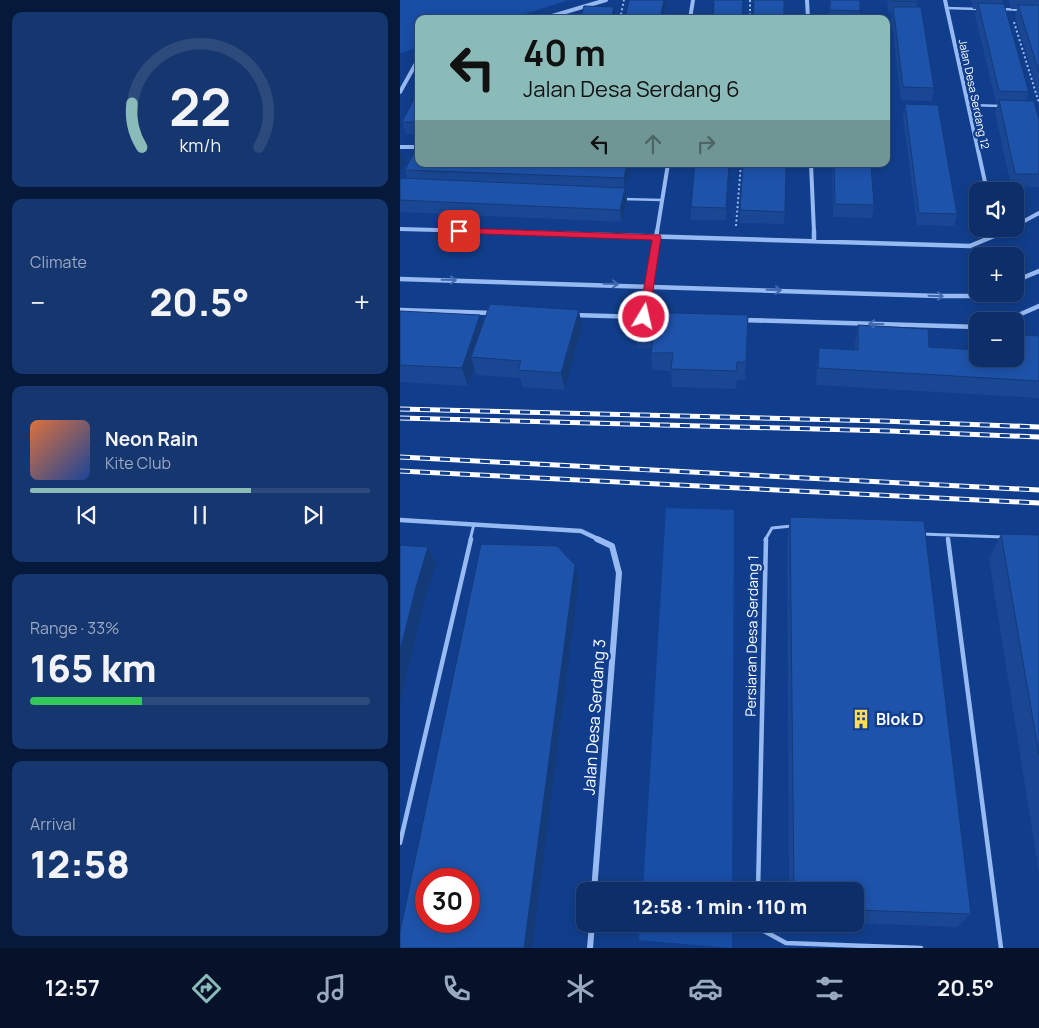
<!DOCTYPE html>
<html lang="en">
<head>
<meta charset="utf-8">
<style>
  body { margin:0; font-family:Manrope,sans-serif; background:#16366f; color:#f1f3f6; height:100vh; display:flex; flex-direction:column; font-size:19px; white-space:nowrap }
  * { box-sizing:border-box; margin:0 }
  p { font-size:16px; color:#9aa8c0 }
  .icon { flex:none; width:28px; height:28px; fill:none; stroke:currentColor; stroke-width:2; stroke-linecap:round; stroke-linejoin:round }
  .map { position:relative; flex:1; overflow:hidden }
  .side { display:flex; flex-direction:column; gap:12px; padding:12px; background:#07193a; width:400px }
  .side>* { flex:none }
  .top-card { position:absolute; left:15px; top:15px; width:475px; height:152px; border-radius:10px; box-shadow:0 2px 12px #0003,0 0 0 1px #2d4a7d; background:#8bbbb9; color:#111; overflow:hidden }
  .buttons { position:absolute; left:569px; top:182px; display:grid; gap:10px }
  .buttons a { display:grid; place-items:center; width:55px; height:55px; border-radius:10px; background:#0d2e69; box-shadow:0 2px 12px #0003,0 0 0 1px #2d4a7d; font-size:25px }
  .speed { position:absolute; left:15px; top:868px; display:flex; gap:10px; font-size:25px; font-weight:700; text-align:center }
  .speed>* { display:grid; place-content:center; width:65px; height:65px; border-radius:50%; background:#0d2e69; box-shadow:0 2px 12px #0003,0 0 0 1px #2d4a7d; line-height:1 }
  .speed .limit { border:8px solid #d22; background:#fff; color:#111 }
  .pin { position:absolute; display:grid; place-items:center; width:42px; height:42px; color:#fff; margin:-21px; border-radius:10px; box-shadow:0 2px 8px #0006 }
  .me { position:absolute; width:55px; margin:-28px; rotate:9deg; stroke-linejoin:round; filter:drop-shadow(0 0 4px #0008) }
  .turn { display:flex; align-items:center; gap:18px; height:105px; padding:0 25px; font-size:22px }
  .turn .icon { width:65px; height:65px; stroke-width:2.5 }
  .turn b { display:block; font-size:35px; line-height:42px }
  .lanes { display:flex; align-items:center; height:48px; padding:0 25px; background:#0003; justify-content:center; gap:25px; direction:ltr }
  .lanes .off { opacity:.35 }
  .big { font-size:38px; font-weight:800; line-height:1.1 }
  .side .card { flex:1; display:flex; flex-direction:column; justify-content:center; gap:8px; min-width:0; padding:0 18px; border-radius:10px; background:#16366f }
  .side .dial { align-items:center; gap:0 }
  .dial svg { height:130px; overflow:visible; fill:none; stroke:#2d4a7d; stroke-width:7; stroke-linecap:round; text-anchor:middle }
  .dial text { fill:#f1f3f6; stroke:none }
  .song { display:flex; align-items:center; gap:15px }
  .cover { width:60px; height:60px; border-radius:8px; background:linear-gradient(135deg,hsl(20 70% 55%),hsl(220 70% 35%)) }
  .played { height:5px; border-radius:2px; background:linear-gradient(90deg,#8bbbb9 65%,#2d4a7d 65%) }
  .keys { display:flex; justify-content:space-around; direction:ltr }
  .heat { display:flex; justify-content:space-between; align-items:center; font-size:28px; direction:ltr }
  .charge { height:8px; border-radius:4px; background:linear-gradient(90deg,#34c759 33%,#2d4a7d 0) }
  .trip { position:absolute; left:176px; top:882px; width:288px; height:50px; border-radius:10px; background:#0d2e69; box-shadow:0 2px 12px #0003,0 0 0 1px #2d4a7d; font-weight:800; line-height:50px; text-align:center }
  .tab-bar { display:flex; height:80px; justify-content:space-around; align-items:center; background:#05122a; color:#9aa8c0 }
  .tab-bar .icon { width:35px; height:35px }
  .tab-bar .active { color:#8bbbb9 }
  .tab-bar b { font-size:22px; color:#f1f3f6 }
  main { display:flex; flex:1; min-height:0 }
  .map>svg:first-child { display:block }
  .green { fill:#194ea6 }
  .lines { fill:none; stroke-linecap:round; stroke-linejoin:round }
  .path { stroke:#98baf2; stroke-width:2; stroke-dasharray:2 2.5; stroke-linecap:butt }
  .service-far2 { stroke:#98baf2; stroke-width:2.5 }
  .service-far1 { stroke:#98baf2; stroke-width:3 }
  .service { stroke:#98baf2; stroke-width:4.5 }
  .minor-far2 { stroke:#98baf2; stroke-width:4 }
  .minor-far1 { stroke:#98baf2; stroke-width:4.5 }
  .minor { stroke:#98baf2; stroke-width:6 }
  .rail-casing { stroke:#fff; stroke-width:5 }
  .rail { stroke:#113e8c; stroke-width:3; stroke-dasharray:10; stroke-linecap:butt }
  .wall { fill:#1a4793 }
  .shaded-wall { fill:#153a78 }
  .building { fill:#1e53ab; stroke:#153a78; fill-rule:evenodd }
  .oneway { stroke:#4069b0 }
  .route { fill:#e11d48; stroke:#92132f }
  .labels { text-anchor:middle; stroke-width:5; stroke-linejoin:round; paint-order:stroke }
  .far-street-label { font-size:11px; fill:#fff; stroke:#113e8c }
  .street-label { font-size:14px; fill:#fff; stroke:#113e8c }
  .near-street-label { font-size:16px; fill:#fff; stroke:#113e8c }
  .near-poi-label { font-size:16px; font-weight:bold; fill:#fff; stroke:#113e8c; text-anchor:start }
</style>
</head>
<body>
<main>
<section class="side">
<div class="card dial"><svg viewBox="0 0 100 80">
<path d="M14 69A42 42 0 1 1 86 69"/>
<path d="M14 69A42 42 0 0 1 8 42" stroke="#8bbbb9"/>
<text x="50" y="56" font-size="32" font-weight="700">22</text>
<text x="50" y="72" font-size="11">km/h</text>
</svg></div>
<div class="card"><p>Climate</p>
<div class="heat"><a>−</a><b class="big">20.5°</b><a>+</a></div>
</div>
<div class="card">
<div class="song"><i class="cover"></i><div><b>Neon Rain</b><p>Kite Club</p></div></div>
<div class="played"></div>
<div class="keys"><svg class="icon" aria-label="previous" viewBox="0 0 24 24"><path d="M18 5L8 12l10 7zM5 5v14"/></svg><svg class="icon" aria-label="pause" viewBox="0 0 24 24"><path d="M8 5v14M16 5v14"/></svg><svg class="icon" aria-label="next" viewBox="0 0 24 24"><path d="M6 5l10 7-10 7zM19 5v14"/></svg></div>
</div>
<div class="card"><p>Range · 33%</p><b class="big">165 km</b><div class="charge"></div></div>
<div class="card"><p>Arrival</p><b class="big">12:58</b></div>
</section>
<div class="map">
<svg width="639" height="948" viewBox="0 0 639 948">
  <rect width="100%" height="100%" fill="#113e8c"/>
  <path class="green" d="M 0,0 L 169,0 L 109,19 L 19,19 L 19,47 L 0,53 Z
    M 266,508 L 334,510 L 332,891 L 243,891 Z
    M 240,924 L 332,924 L 332,948 L 239,940 Z"/>
  <g class="lines">
    <path class="path" d="M 350,0 L 350,19
      M 220,19 L 224,0
      M 614,22 L 639,103
      M 336,226 L 341,164"/>
    <path class="service-far2" d="M 546,8 L 579,9
      M 601,9 L 622,10
      M 568,105 L 602,106
      M 222,199 L 262,200"/>
    <path class="service-far1" d="M 521,534 L 604,537
      M 547,535 L 548,540
      M 70,540 L 74,524
      M 365,540 L 372,528 L 392,526"/>
    <path class="service" d="M 548,539 L 601,948
      M 0,843 L 71,539
      M 358,891 L 366,539
      M 362,924 L 364,931 L 386,943 L 521,948"/>
    <path class="minor-far2" d="M 407,0 L 408,19
      M 545,0 L 587,191
      M 142,19 L 206,0
      M 290,19 L 293,0
      M 0,92 L 19,58
      M 0,147 L 19,147
      M 411,164 L 414,232
      M 615,226 L 639,213
      M 0,229 L 113,232
      M 257,232 L 268,164
      M 604,232 L 610,229"/>
    <path class="minor-far1" d="M 71,231 L 570,246 L 606,231
      M 414,231 L 414,241
      M 0,279 L 538,296 L 578,296 L 584,294
      M 615,281 L 639,271
      M 0,310 L 92,313
      M 173,315 L 242,317
      M 244,317 L 257,231
      M 343,320 L 578,327
      M 605,321 L 639,306
      M 0,520 L 181,531 L 200,540"/>
    <path class="minor" d="M 194,891 L 219,573 L 212,546 L 197,539
      M 190,948 L 192,924"/>
    <defs>
      <path id="rail" d="M 0,409 L 482,421 L 639,427
        M 0,418 L 490,431 L 639,437
        M 0,457 L 639,490
        M 0,471 L 639,503"/>
    </defs>
    <use href="#rail" class="rail-casing"/>
    <use href="#rail" class="rail"/>
  </g>
  <path class="wall" d="M 429,0 L 460,0 L 460,11 L 459,19 L 429,17 Z
    M 487,0 L 518,0 L 517,7 L 534,88 L 532,101 L 501,100 L 491,18 L 492,13 L 489,13 Z
    M 571,0 L 603,0 L 602,4 L 629,92 L 626,101 L 639,119 L 639,187 L 611,186 L 595,112 L 598,103 L 596,103 L 575,15 L 576,9 L 573,9 Z
    M 609,0 L 639,0 L 639,96 L 615,16 L 617,9 L 611,9 Z
    M 19,89 L 19,135 L 6,134 L 2,122 Z
    M 505,104 L 557,214 L 554,226 L 517,225 L 503,116 Z
    M 295,164 L 330,164 L 326,220 L 291,220 L 291,207 Z
    M 432,164 L 471,164 L 474,205 L 472,218 L 433,217 Z
    M 230,169 L 225,188 L 227,200 L 222,222 L 0,212 L 0,180 L 7,178 L 5,170 Z
    M 340,210 L 385,212 L 384,224 L 339,223 Z
    M 0,311 L 83,324 L 182,327 L 165,390 L 123,387 L 120,378 L 76,375 L 74,367 L 68,386 L 0,382 Z
    M 348,315 L 345,380 L 337,380 L 336,389 L 272,387 L 271,371 L 252,370 L 251,353 L 252,348 L 237,348 L 235,330 Z
    M 458,325 L 529,347 L 578,359 L 639,336 L 639,398 L 416,385 L 417,365 L 419,348 L 455,350 L 455,343 Z
    M 390,517 L 571,914 L 557,927 L 455,923 L 455,891 L 389,891 L 387,543 Z
    M 601,534 L 639,535 L 639,873 L 589,559 Z"/>
  <path class="shaded-wall" d="M 264,0 L 267,0 L 263,19 L 260,19 Z
    M 214,7 L 215,19 L 211,19 Z
    M 1,150 L 5,162 L 0,173 L 0,152 Z
    M 227,164 L 229,164 L 230,169 L 225,188 L 227,200 L 222,222 L 220,210 L 225,190 L 224,178 Z
    M 329,164 L 330,164 L 326,220 L 326,208 Z
    M 179,310 L 182,327 L 165,390 L 161,373 Z
    M 80,315 L 85,332 L 71,357 L 74,367 L 68,386 L 62,368 Z
    M 28,547 L 36,563 L 24,602 L 0,703 L 0,651 L 16,587 Z
    M 175,565 L 179,580 L 132,948 L 124,948 Z"/>
  <path class="building" d="M 229,0 L 264,0 L 260,19 L 225,19 Z
    M 314,0 L 343,0 L 342,19 L 313,19 Z
    M 354,0 L 384,0 L 384,19 L 353,19 Z
    M 430,0 L 460,0 L 460,11 L 430,10 Z
    M 491,0 L 518,0 L 518,2 L 491,1 Z
    M 578,3 L 604,4 L 629,92 L 599,91 Z
    M 618,5 L 639,5 L 639,72 Z
    M 184,6 L 214,7 L 211,19 L 180,19 Z
    M 493,7 L 521,7 L 534,88 L 503,87 Z
    M 428,17 L 459,17 L 459,19 L 428,19 Z
    M 19,89 L 19,122 L 2,122 Z
    M 599,100 L 634,101 L 639,119 L 639,174 L 615,174 Z
    M 505,104 L 538,105 L 557,214 L 519,213 Z
    M 15,150 L 19,150 L 19,164 L 227,164 L 224,178 L 5,170 Z
    M 295,164 L 329,164 L 326,208 L 291,207 Z
    M 343,164 L 386,164 L 385,212 L 340,210 Z
    M 434,164 L 471,164 L 474,205 L 435,204 Z
    M 1,178 L 225,188 L 220,210 L 0,200 L 0,180 Z
    M 90,304 L 179,310 L 161,373 L 118,370 L 121,361 L 71,357 Z
    M 0,311 L 80,315 L 62,368 L 0,365 Z
    M 238,312 L 348,315 L 346,362 L 337,362 L 336,371 L 271,369 L 273,353 L 251,353 L 254,331 L 235,330 Z
    M 458,325 L 528,329 L 529,347 L 578,350 L 578,359 L 615,359 L 615,334 L 639,336 L 639,381 L 418,368 L 419,348 L 458,350 Z
    M 390,517 L 524,521 L 571,914 L 455,910 L 455,891 L 394,891 Z
    M 601,534 L 639,535 L 639,755 Z
    M 81,544 L 157,546 L 175,565 L 124,948 L 0,948 L 0,932 ZM 26,879 L 69,879 L 69,921 L 26,921 Z
    M 0,545 L 28,547 L 16,587 L 0,651 Z"/>
  <defs><path id="oneway-shaft" d="M-6 0H5M1.5-3L5.5 0L1.5 3" fill="none" stroke-width="1.6" stroke-linecap="round" stroke-linejoin="round" transform="scale(1.25)"/></defs>
  <g class="oneway">
    <use href="#oneway-shaft" transform="translate(49 280) rotate(1)"/>
    <use href="#oneway-shaft" transform="translate(211 284) rotate(1)"/>
    <use href="#oneway-shaft" transform="translate(374 290) rotate(2)"/>
    <use href="#oneway-shaft" transform="translate(536 296) rotate(2)"/>
    <use href="#oneway-shaft" transform="translate(476 324) rotate(-178)"/>
  </g>
  <path class="route" d="M 59,228 L 260,235 L 261,237 L 249,317 L 244,321 L 239,317 L 252,240 L 56,233 L 55,231 Z"/>
  <defs>
    <symbol id="building-bare" viewBox="-9 -9 18 18"><path d="M-4-6H4V6H1V3H-1V6H-4ZM-2.5-4.3h1.7v1.8h-1.7ZM.8-4.3h1.7v1.8H.8ZM-2.5-1h1.7V.8h-1.7ZM.8-1h1.7V.8H.8Z" fill="#ffdb59" stroke="#113e8c" stroke-width="2.5" paint-order="stroke"/></symbol>
  </defs>
  <g fill-rule="evenodd">
    <use href="#building-bare" x="447" y="705" width="28" height="28"/>
  </g>
  <g class="labels">
    <g class="far-street-label">
      <text transform="translate(574 94) rotate(78)" y="4">Jalan Desa Serdang 12</text>
    </g>
    <g class="street-label">
      <text transform="translate(352 636) rotate(-89)" y="5">Persiaran Desa Serdang 1</text>
    </g>
    <g class="near-street-label">
      <text transform="translate(194 717) rotate(-86)" y="6">Jalan Desa Serdang 3</text>
    </g>
    <g class="near-poi-label">
      <text x="476" y="725">Blok D</text>
    </g>
  </g>
</svg>
<div class="buttons">
<a><svg class="icon" aria-label="sound" viewBox="0 0 24 24"><path d="M4 9h4l5-4v14l-5-4H4zM17 9q2 3 0 6"/></svg></a>
<a>+</a>
<a>−</a>
</div>
<div class="speed"><div class="limit">30</div></div>
<div class="pin" style="left:59px;top:231px;background:#d93025"><svg class="icon" aria-label="arrive" viewBox="0 0 24 24"><path d="M6 21V4h12l-3 4 3 4H6"/></svg></div>
<svg class="me" style="left:244px;top:317px" viewBox="-20 -20 40 40"><circle r="17" fill="#e11d48" stroke="#fff" stroke-width="3"/><path d="M0-11L8 9 0 5-8 9z" fill="#fff"/></svg>
<div class="trip">12:58 · 1 min · 110 m</div>
<div class="top-card">
<div class="turn"><svg class="icon" aria-label="left" viewBox="0 0 24 24"><path d="M17 20v-9H6M10 6l-5 5 5 5"/></svg><div><b>40 m</b>Jalan Desa Serdang 6</div></div>
<div class="lanes"><svg class="icon" aria-label="left" viewBox="0 0 24 24"><path d="M17 20v-9H6M10 6l-5 5 5 5"/></svg><svg class="icon off" aria-label="ahead" viewBox="0 0 24 24"><path d="M12 20V5M6 11l6-6 6 6"/></svg><svg class="icon off" aria-label="right" viewBox="0 0 24 24"><path d="M7 20v-9h11M14 6l5 5-5 5"/></svg></div>
</div>
</div>
</main>
<nav class="tab-bar">
<b>12:57</b>
<svg class="icon active" aria-label="directions" viewBox="0 0 24 24"><path d="M12 3l9 9-9 9-9-9zM9 14v-3h6M13 9l2 2-2 2"/></svg>
<svg class="icon" aria-label="music" viewBox="0 0 24 24"><path d="M9 18V5l10-2v13"/><circle cx="6" cy="18" r="3"/><circle cx="16" cy="16" r="3"/></svg>
<svg class="icon" aria-label="phone" viewBox="0 0 24 24"><path d="M5 4h4l2 5-3 2q2 4 5 5l2-3 5 2v4C11 20 4 13 5 4z"/></svg>
<svg class="icon" aria-label="climate" viewBox="0 0 24 24"><path d="M12 3v18M4 7l16 10M4 17L20 7"/></svg>
<svg class="icon" aria-label="car" viewBox="0 0 24 24"><path d="M5 17H2v-5l4-1 3-4h7l3 4 3 1v5h-3M9 17h6M6 11h13"/><circle cx="7" cy="17" r="2"/><circle cx="17" cy="17" r="2"/></svg>
<svg class="icon" aria-label="filters" viewBox="0 0 24 24"><path d="M4 7h16M4 17h16"/><circle cx="9" cy="7" r="2"/><circle cx="15" cy="17" r="2"/></svg>
<b>20.5°</b>
</nav>
</body>
</html>
